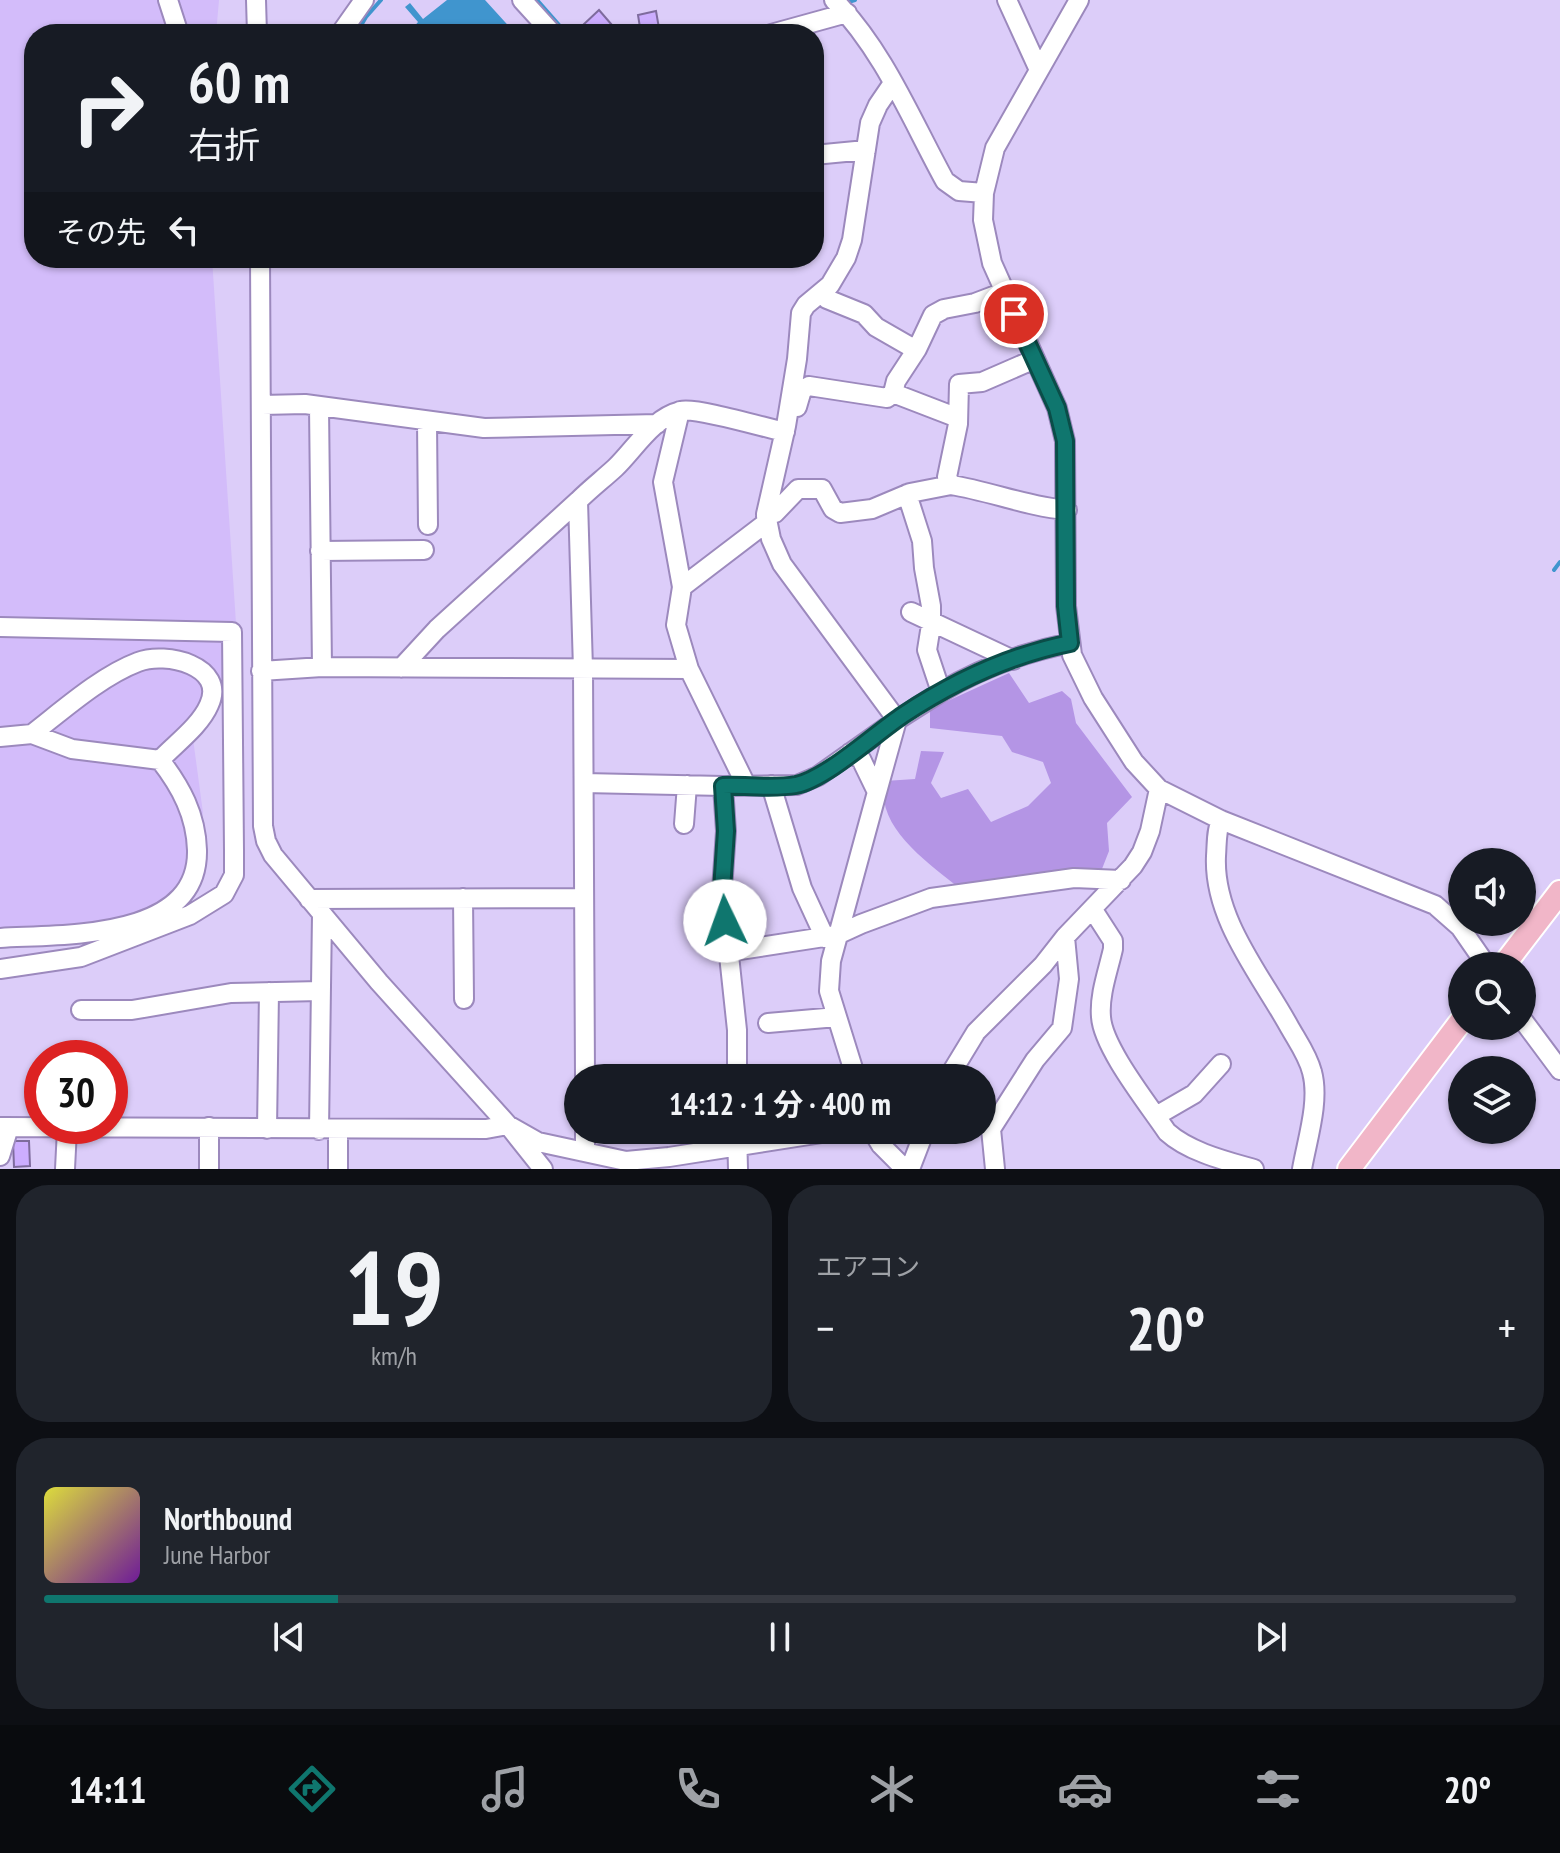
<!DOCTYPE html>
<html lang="ja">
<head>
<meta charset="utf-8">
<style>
  body { margin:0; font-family:"PT Sans Narrow","Noto Sans JP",sans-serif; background:#20242c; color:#f1f3f6; height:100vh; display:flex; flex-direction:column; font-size:30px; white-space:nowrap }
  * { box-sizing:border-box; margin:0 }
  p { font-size:26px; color:#9ea1a6 }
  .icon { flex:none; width:44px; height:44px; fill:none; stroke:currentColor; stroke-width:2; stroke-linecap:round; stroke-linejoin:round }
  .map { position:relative; height:1169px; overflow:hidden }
  .sheet { display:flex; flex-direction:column; gap:16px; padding:16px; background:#0d0f14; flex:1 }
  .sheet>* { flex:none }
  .top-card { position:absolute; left:24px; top:24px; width:800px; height:244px; border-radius:32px; box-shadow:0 2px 6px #0004; background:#171b24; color:#f1f3f6; overflow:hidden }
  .tools { position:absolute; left:1448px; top:848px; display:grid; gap:16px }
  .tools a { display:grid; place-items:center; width:88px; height:88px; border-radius:50%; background:#171b24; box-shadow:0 2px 6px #0004; font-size:40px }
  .speed { position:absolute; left:24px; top:1040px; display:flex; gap:16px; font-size:40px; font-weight:700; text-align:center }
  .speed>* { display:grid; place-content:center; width:104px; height:104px; border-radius:50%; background:#171b24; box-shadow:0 2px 6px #0004; line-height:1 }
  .speed .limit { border:12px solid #d22; background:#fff; color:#111 }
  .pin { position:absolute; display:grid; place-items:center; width:68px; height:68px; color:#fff; margin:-34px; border:4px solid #fff; border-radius:50%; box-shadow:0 2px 8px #0007 }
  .me { position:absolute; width:88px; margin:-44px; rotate:357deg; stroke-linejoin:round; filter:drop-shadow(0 0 6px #0008) }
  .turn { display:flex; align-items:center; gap:28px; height:168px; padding:0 32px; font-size:36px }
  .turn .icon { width:104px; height:104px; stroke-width:2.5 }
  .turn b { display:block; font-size:56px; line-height:68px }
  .then { display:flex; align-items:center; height:76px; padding:0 32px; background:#0003; gap:16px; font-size:30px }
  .big { font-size:60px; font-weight:700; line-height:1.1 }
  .sheet .tile { flex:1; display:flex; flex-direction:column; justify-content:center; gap:12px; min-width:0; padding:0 28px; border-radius:32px; background:#20242c }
  .sheet .dial { align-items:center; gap:0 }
  .dial b { font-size:104px; line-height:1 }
  .song { display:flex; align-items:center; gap:24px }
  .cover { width:96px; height:96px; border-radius:12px; background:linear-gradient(135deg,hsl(60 70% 55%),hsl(280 70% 35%)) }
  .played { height:8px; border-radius:4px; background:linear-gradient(90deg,#0f766e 20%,#363941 20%) }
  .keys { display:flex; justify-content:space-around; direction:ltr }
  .heat { display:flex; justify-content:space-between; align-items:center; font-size:44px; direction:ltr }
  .sheet .tiles { flex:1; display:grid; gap:16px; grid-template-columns:1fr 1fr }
  .tile:last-child { grid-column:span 2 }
  .trip { position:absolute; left:564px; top:1064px; width:432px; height:80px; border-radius:40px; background:#171b24; box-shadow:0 2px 6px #0004; font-weight:700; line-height:80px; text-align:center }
  .menu { display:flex; height:128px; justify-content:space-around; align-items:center; background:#090b0e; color:#9ea1a6 }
  .menu .icon { width:56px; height:56px }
  .menu .current { color:#0f766e }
  .menu b { font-size:36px; color:#f1f3f6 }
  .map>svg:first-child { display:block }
  .built { fill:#d3bcfa }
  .forest { fill:#b495e5 }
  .water { fill:#4095ce }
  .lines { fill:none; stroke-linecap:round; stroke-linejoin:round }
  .stream { stroke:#4095ce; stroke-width:4 }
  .building { fill:#ccadff; stroke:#7e6b9d; stroke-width:2 }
  .minor-casing { stroke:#9c89bd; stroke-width:22 }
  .major-casing { stroke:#fff; stroke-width:26 }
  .minor { stroke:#fff; stroke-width:18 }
  .major { stroke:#f1b6c8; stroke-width:22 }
  .route-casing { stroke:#0a4d48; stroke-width:20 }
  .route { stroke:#0f766e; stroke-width:14 }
</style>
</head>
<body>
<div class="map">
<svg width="1560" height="1169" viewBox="0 0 1560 1169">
  <rect width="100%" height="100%" fill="#dccdf9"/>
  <path class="built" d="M 0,0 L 219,0 L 216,34 L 34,34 L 34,258 L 212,258 L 239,669 L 190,716 L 203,813 L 191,868 L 165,902 L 125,919 L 0,930 Z"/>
  <path class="forest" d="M 1009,673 L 1029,703 L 1062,691 L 1071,699 L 1076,723 L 1132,797 L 1107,823 L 1109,851 L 1100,874 L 959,888 C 929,863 874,827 885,781 L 915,779 L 921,751 L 944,752 L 931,783 L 941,798 L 968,789 L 991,822 L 1028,806 L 1051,783 L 1043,762 L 1012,752 L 1002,736 L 930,728 L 930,709 Z"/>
  <path class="water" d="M 447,0 L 485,0 L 516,34 L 408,34 L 418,22 L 405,7 L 410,3 L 423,19 Z"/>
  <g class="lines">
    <path class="stream" d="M 537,0 L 567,34
      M 848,2 L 855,0
      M 356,34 L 366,17 L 381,0
      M 746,34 L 767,28
      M 1554,570 L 1560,562"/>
  </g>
  <path class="building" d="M 599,10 L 618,32 L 616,34 L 592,34 L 583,25 Z
    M 656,11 L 660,34 L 641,34 L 638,15 Z
    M 13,1141 L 29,1141 L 30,1166 L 14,1167 Z"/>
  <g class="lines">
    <defs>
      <path id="minor" d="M 168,0 L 179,34
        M 256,0 L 257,34
        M 522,0 L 553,34
        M 834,0 C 884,51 911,119 945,181 L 959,191 L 984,193
        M 1007,0 L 1039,70
        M 1079,0 L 995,148 L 984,193 L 983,220 L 992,263 L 1057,408 L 1065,441 L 1066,606 L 1072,655 L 1093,698 L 1134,762 L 1159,789 L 1221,820 L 1435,905 L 1460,927 L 1487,966
        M 340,34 L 364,0
        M 771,34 L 847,13
        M 814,155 L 866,150
        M 260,258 L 263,826 L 266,841 L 273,855 L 379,982 L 508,1125 L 543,1169
        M 821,293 L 827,299 L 864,314 L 876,327 L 916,350
        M 1035,359 L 982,382 L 959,384 L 958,424 L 947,477 L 951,485 C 990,491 1028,507 1067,510
        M 262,405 L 305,404 L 484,428 L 657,424
        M 319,407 L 322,667
        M 797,407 L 802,390 L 809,386 L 887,398 L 893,393
        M 680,411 L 663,482 L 682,587 L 676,625 L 689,669 L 746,785
        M 958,418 L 893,393 L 896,381 L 917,349 L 933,315 L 944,309 L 975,303 L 1004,292
        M 427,422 L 428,525
        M 907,494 L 922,541 L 924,568 L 931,606 L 931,625 L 927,650 L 941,692 C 979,669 1026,652 1070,643
        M 766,516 L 775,513 L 798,489 L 822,489 L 833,509 L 840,513 L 872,509 L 910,493 L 951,485
        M 320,551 L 424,550
        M 682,587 L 766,523
        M 911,612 L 1013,660
        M 0,627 L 232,632 L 234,850 L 234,875 L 224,894 L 190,915 L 81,957 L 0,969
        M 401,668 L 437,629 L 578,501
        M 261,671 L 322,667 L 689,669
        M 32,734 C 63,710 101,676 138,662 C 166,651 227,666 209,705 C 200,726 175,744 160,760
        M 0,737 L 32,734 L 72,749 L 160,760 C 181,787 196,815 197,850 C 199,941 62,934 0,938
        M 850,753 L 861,759 L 877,792 L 831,961 L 829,991 L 856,1078
        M 584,783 L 723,786 L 797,785 L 818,776 L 897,720 L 782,564 L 771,539 L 766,514 L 786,426 L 797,359 L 801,313 L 806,305 L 830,285 L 846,258 L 852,240 L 870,123 L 878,105 L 893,83
        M 771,785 L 802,888 L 825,938
        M 723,786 L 726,831 L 722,890 L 737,1030 L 737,1078
        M 877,792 L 897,720 L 941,692
        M 1221,820 C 1216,831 1217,843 1216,856 C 1213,919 1261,975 1290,1028 C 1298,1042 1308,1056 1312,1072 C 1320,1101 1307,1140 1302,1169
        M 684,824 L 687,785
        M 463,898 L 464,999
        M 309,899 L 584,898
        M 1093,910 L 1113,941 L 1113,949 C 1108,971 1099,995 1101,1017 C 1103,1048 1149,1105 1167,1132 C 1189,1152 1226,1161 1254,1169
        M 727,952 L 837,935 L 861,924 L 931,898 L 1074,878 L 1121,880
        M 81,1010 L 132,1010 L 231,993 L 320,991
        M 1522,1019 L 1560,1070
        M 768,1023 L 837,1017
        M 585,1078 L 583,669 L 578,501 C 590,489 603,479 615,468 C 635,449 652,418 681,411 C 696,407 766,428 785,432
        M 948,1078 L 976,1032 L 1043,965 L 1065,937 L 1133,866 L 1142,852 L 1150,831 L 1159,789
        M 1156,1116 L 1194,1094 L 1221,1064
        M 0,1127 L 486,1129 L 508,1125 L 538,1142 L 626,1161 L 669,1157 L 841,1130
        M 267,1129 L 269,992
        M 319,1130 L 322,915
        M 585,1130 L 585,1152
        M 737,1130 L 738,1169
        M 872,1130 L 881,1145 L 905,1169
        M 0,1156 L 9,1127
        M 65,1169 L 67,1129
        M 209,1169 L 209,1127
        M 338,1169 L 338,1130
        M 910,1169 L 925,1130
        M 995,1169 L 991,1129 L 1035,1060 L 1062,1028 L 1069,979 L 1065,937"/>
      <path id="major" d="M 1503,966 L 1560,892
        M 1349,1169 L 1462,1020"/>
    </defs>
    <use href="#minor" class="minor-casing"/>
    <use href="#major" class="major-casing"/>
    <use href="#minor" class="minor"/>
    <use href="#major" class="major"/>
  </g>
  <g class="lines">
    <defs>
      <path id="route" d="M 725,921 L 722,890 L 726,831 L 723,786 C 746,785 773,789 796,785 C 826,779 876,733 903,715 C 953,682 1010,655 1070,643 L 1066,606 L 1065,441 L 1057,408 L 1014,314"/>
    </defs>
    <use href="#route" class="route-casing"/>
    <use href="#route" class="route"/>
  </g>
</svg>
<div class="tools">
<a><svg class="icon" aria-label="sound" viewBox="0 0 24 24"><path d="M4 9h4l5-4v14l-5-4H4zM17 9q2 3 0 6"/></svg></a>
<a><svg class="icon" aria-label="search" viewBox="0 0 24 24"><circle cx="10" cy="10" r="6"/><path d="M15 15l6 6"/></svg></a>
<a><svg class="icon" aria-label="layers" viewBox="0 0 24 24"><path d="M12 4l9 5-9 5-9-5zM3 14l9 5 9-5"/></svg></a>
</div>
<div class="speed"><div class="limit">30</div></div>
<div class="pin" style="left:1014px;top:314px;background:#d93025"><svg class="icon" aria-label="arrive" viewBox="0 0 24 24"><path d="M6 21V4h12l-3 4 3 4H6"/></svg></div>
<svg class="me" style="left:725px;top:921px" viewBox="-20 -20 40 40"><circle r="19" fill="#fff"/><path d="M0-13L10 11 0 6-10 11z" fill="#0f766e"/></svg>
<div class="trip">14:12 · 1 分 · 400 m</div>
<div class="top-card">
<div class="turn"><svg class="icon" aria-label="right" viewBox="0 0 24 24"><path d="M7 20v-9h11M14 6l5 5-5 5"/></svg><div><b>60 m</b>右折</div></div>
<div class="then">その先<svg class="icon" aria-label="left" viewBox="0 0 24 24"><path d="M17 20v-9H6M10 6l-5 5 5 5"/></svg></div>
</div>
</div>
<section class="sheet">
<div class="tiles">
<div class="tile dial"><b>19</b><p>km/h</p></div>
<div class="tile"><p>エアコン</p>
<div class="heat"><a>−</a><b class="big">20°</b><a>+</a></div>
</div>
<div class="tile">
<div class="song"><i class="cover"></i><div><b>Northbound</b><p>June Harbor</p></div></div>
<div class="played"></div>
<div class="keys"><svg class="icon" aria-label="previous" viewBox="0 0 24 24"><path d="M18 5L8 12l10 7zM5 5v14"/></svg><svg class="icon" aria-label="pause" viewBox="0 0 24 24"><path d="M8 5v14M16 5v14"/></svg><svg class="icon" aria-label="next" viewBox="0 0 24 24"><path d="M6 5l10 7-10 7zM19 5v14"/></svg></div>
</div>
</div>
</section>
<nav class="menu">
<b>14:11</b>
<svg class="icon current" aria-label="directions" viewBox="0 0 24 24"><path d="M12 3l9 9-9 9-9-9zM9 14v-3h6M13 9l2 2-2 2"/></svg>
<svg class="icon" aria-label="music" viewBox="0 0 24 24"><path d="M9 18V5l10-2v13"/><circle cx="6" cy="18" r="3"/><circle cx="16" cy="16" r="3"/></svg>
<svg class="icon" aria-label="phone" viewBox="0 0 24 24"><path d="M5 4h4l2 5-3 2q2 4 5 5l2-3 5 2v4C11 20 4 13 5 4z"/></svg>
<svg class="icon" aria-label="climate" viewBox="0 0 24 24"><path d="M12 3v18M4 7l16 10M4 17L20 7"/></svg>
<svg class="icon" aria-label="car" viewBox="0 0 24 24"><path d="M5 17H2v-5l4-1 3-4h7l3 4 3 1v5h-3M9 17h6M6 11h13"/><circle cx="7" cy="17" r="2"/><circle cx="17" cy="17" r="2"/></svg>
<svg class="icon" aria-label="filters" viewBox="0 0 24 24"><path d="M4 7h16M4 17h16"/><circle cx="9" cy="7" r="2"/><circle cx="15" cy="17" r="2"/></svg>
<b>20°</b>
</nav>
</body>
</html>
